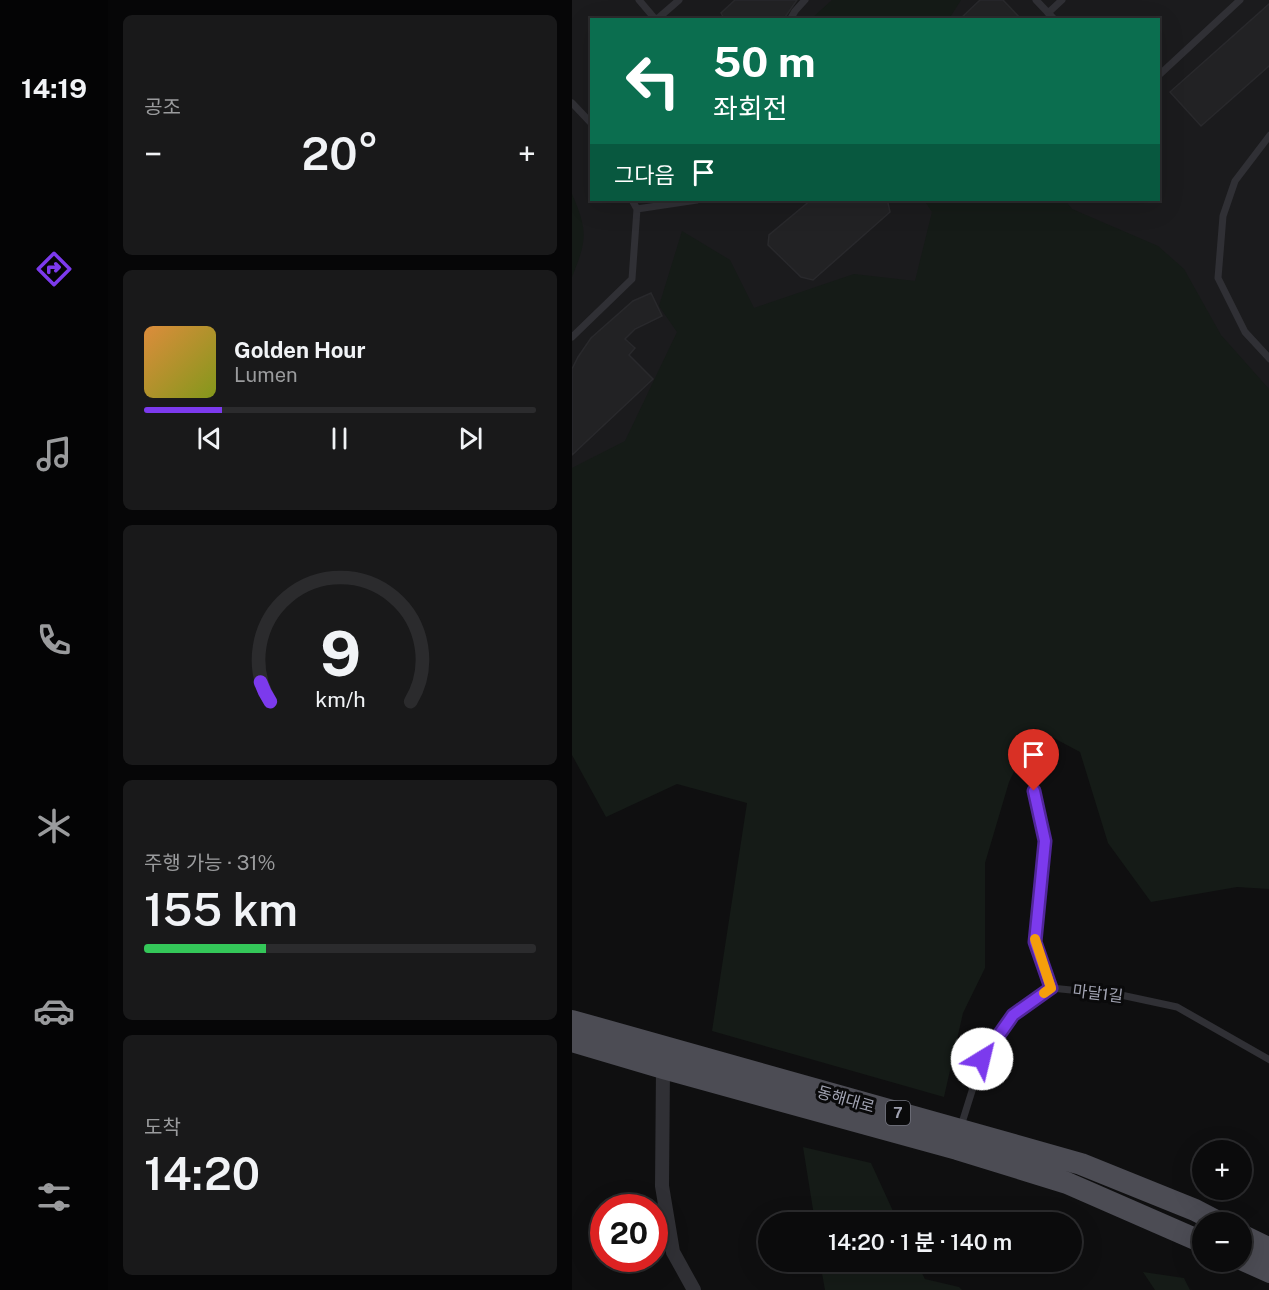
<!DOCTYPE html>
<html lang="ko">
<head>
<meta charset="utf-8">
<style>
  body { margin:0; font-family:"Public Sans","Noto Sans KR",sans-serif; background:#19191a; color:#f1f3f6; height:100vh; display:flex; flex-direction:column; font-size:22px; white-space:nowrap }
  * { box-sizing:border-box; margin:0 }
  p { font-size:20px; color:#9a9b9d }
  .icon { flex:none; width:33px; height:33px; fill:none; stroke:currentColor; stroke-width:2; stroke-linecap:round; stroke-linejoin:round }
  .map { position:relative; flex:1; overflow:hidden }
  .panel { display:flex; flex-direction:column; gap:15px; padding:15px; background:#060607; width:464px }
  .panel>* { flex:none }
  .hud { position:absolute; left:18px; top:18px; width:570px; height:183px; border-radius:0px; box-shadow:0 6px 24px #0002,0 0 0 2px #2b2b2d; background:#0b6e4f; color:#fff; overflow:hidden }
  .buttons { position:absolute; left:620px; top:1140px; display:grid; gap:12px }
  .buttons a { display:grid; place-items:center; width:60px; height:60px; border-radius:50%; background:#0b0b0c; box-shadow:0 6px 24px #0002,0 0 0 2px #2b2b2d; font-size:30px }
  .speed { position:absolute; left:18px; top:1194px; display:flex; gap:12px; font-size:30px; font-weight:700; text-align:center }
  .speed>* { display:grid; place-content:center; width:78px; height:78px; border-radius:50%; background:#0b0b0c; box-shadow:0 6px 24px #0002,0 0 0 2px #2b2b2d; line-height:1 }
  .speed .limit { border:9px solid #d22; background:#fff; color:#111 }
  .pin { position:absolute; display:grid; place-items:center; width:51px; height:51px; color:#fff; margin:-62px -26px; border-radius:50% 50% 50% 0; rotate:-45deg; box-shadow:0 0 6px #0007 }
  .pin .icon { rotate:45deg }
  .me { position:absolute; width:66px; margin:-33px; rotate:36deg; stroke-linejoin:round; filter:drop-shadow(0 0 4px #0008) }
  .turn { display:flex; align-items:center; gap:21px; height:126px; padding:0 24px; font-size:27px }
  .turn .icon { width:78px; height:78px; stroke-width:2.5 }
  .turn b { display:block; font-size:42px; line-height:51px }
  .then { display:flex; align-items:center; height:57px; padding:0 24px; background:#0003; gap:12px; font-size:22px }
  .big { font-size:45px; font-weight:600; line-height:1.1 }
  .panel .tile { flex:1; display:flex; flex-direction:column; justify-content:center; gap:9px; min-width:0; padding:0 21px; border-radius:9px; background:#19191a }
  .panel .dial { align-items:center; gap:0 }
  .dial svg { height:156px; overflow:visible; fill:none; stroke:#2b2b2d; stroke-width:7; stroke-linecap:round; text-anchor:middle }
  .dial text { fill:#f1f3f6; stroke:none }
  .song { display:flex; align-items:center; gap:18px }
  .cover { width:72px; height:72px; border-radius:9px; background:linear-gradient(135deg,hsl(30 70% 55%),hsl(70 70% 35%)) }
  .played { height:6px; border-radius:3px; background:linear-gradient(90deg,#7c3aed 20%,#2b2b2d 20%) }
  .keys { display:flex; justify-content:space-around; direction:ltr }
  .heat { display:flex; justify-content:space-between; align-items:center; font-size:33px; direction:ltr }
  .charge { height:9px; border-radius:4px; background:linear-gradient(90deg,#34c759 31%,#2b2b2d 0) }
  .trip { position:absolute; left:186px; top:1212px; width:324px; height:60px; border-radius:30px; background:#0b0b0c; box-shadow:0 6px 24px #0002,0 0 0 2px #2b2b2d; font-weight:600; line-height:60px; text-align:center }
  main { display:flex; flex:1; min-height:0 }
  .tabs { display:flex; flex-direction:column; width:108px; justify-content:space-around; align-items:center; background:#040405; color:#9a9b9d }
  .tabs .icon { width:42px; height:42px }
  .tabs .on { color:#7c3aed }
  .tabs b { font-size:27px; color:#f1f3f6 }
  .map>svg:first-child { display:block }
  .built { fill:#1b1b1d; fill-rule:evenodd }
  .green { fill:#151b17 }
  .building { fill:#222224; stroke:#29292c; stroke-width:1.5 }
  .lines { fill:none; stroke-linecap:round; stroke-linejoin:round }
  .lane { stroke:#303035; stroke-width:7 }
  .street { stroke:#303035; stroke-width:14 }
  .primary { stroke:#4c4c54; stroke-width:22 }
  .route-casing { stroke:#51269a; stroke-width:15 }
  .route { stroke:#7c3aed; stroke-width:10 }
  .slow { stroke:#f59e0b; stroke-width:10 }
  .labels { text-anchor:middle; stroke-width:6; stroke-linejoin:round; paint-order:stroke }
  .shield { fill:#0a0a0b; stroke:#73747f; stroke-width:1.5 }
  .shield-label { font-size:15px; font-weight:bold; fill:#a0a2b1 }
  .street-label { font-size:16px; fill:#a0a2b1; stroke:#0a0a0b }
</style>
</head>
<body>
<main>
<nav class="tabs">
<b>14:19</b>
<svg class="icon on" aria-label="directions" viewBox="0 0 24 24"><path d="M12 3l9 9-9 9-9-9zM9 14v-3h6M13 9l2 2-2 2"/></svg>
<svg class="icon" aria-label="music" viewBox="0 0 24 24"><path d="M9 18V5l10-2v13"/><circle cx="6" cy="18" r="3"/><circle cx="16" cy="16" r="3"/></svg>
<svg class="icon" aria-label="phone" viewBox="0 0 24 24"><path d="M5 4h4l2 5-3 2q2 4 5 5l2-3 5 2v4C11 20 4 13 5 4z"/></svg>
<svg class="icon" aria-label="climate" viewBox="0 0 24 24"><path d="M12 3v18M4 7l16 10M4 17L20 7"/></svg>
<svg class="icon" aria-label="car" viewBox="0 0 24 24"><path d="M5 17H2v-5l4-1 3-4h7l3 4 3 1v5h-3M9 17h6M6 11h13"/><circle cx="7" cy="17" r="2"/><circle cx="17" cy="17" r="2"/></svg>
<svg class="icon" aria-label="filters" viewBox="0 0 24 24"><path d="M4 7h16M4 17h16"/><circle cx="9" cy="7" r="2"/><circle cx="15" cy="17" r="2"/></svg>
</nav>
<section class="panel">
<div class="tile"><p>공조</p>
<div class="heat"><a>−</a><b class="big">20°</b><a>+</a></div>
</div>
<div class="tile">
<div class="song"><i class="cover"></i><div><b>Golden Hour</b><p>Lumen</p></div></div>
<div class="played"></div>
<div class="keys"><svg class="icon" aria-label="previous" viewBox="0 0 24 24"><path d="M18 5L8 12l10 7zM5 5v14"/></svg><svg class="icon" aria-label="pause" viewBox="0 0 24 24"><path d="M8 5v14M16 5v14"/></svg><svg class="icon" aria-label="next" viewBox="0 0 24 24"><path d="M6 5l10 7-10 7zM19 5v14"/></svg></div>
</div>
<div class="tile dial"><svg viewBox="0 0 100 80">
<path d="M14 69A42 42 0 1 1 86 69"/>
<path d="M14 69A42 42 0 0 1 9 59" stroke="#7c3aed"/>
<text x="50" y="56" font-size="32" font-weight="700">9</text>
<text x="50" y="72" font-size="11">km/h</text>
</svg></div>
<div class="tile"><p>주행 가능 · 31%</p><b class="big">155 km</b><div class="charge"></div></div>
<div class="tile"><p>도착</p><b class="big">14:20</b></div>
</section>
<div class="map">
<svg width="698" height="1290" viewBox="0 0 698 1290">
  <rect width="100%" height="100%" fill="#0f0f10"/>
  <path class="built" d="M 0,0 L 697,0 L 697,435 L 0,518 ZM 20,20 L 586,20 L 586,200 L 20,200 Z"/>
  <path class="green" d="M 260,0 L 389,0 L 377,19 L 239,19 Z
    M 0,194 C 16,231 15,240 0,277 Z
    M 352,200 L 493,200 L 500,209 L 586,246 L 612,269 L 649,335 L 698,390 L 697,889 L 665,887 L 579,902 L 536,843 L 508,752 L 463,728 L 437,782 L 413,863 L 413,968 L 391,1013 L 372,1097 L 140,1031 L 175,803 L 105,784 L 34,817 L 0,755 L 0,468 L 53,441 L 105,332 L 87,306 L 110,231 L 158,260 L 182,308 L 282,274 L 343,281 L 360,212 Z
    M 231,1147 L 299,1163 L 326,1222 L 243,1222 Z
    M 248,1262 L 344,1262 L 353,1279 L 387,1287 L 390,1290 L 253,1290 Z
    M 571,1272 L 612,1278 L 618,1290 L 583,1290 Z"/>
  <path class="building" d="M 163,0 L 225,0 L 211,20 L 153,20 L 149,13 Z
    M 408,0 L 431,0 L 450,20 L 387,20 Z
    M 698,3 L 698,65 L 629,126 L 598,92 Z
    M 239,200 L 312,200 L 316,203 L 318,212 L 241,280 L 229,277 L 196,245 L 197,235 Z
    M 79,293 L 90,316 L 63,329 L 53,339 L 63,348 L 57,355 L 81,379 L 0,455 L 0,369 L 6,357 L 19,338 L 61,301 Z"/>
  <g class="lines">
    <path class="lane" d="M 67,0 L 84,20
      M 464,0 L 483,20
      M 476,13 L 490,0
      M 84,20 L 107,0
      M 218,20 L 223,11 L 233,0
      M 586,76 L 668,0
      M 0,103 L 20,124
      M 698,135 L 663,181 L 651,216 L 646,278 L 673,332 L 698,359
      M 65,209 L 125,200
      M 0,337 L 60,279 L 65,209 L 60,200
      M 462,791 L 473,841 L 463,942 L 479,988
      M 389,1126 L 410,1059 L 441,1015 L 479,988 L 549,995 L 605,1007 L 698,1060"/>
    <path class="street" d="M 91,1068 L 90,1186 L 101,1252 L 122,1290"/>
    <path class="primary" d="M 0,1021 L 509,1164 L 623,1210 L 646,1222
      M 0,1041 L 91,1068 L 385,1149 L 495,1183 L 630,1242
      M 669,1235 L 698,1249
      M 669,1259 L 698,1272"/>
  </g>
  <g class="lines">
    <defs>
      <path id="route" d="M 410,1059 L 441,1015 L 479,988 L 463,942 L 473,841 L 462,791"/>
    </defs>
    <use href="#route" class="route-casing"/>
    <use href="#route" class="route"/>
    <path class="slow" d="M 463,939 L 479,988 L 472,993"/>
  </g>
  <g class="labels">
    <rect class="shield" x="314" y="1101" width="24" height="24" rx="4.5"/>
    <g class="shield-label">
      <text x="326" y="1118">7</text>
    </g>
    <g class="street-label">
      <text transform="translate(526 993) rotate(7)" y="6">마달1길</text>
      <text transform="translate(274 1099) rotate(16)" y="6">동해대로</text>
    </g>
  </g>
</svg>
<div class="buttons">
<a>+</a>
<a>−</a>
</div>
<div class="speed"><div class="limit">20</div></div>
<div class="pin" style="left:462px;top:791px;background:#d93025"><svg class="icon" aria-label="arrive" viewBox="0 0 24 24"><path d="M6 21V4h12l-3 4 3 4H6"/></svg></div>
<svg class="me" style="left:410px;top:1059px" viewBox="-20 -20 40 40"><circle r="19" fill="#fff"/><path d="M0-13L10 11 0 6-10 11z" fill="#7c3aed"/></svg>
<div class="trip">14:20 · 1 분 · 140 m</div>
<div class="hud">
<div class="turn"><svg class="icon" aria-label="left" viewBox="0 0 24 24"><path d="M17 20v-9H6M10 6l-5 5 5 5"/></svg><div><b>50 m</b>좌회전</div></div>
<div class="then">그다음<svg class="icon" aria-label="arrive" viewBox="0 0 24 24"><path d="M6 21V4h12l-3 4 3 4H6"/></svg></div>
</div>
</div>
</main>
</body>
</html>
